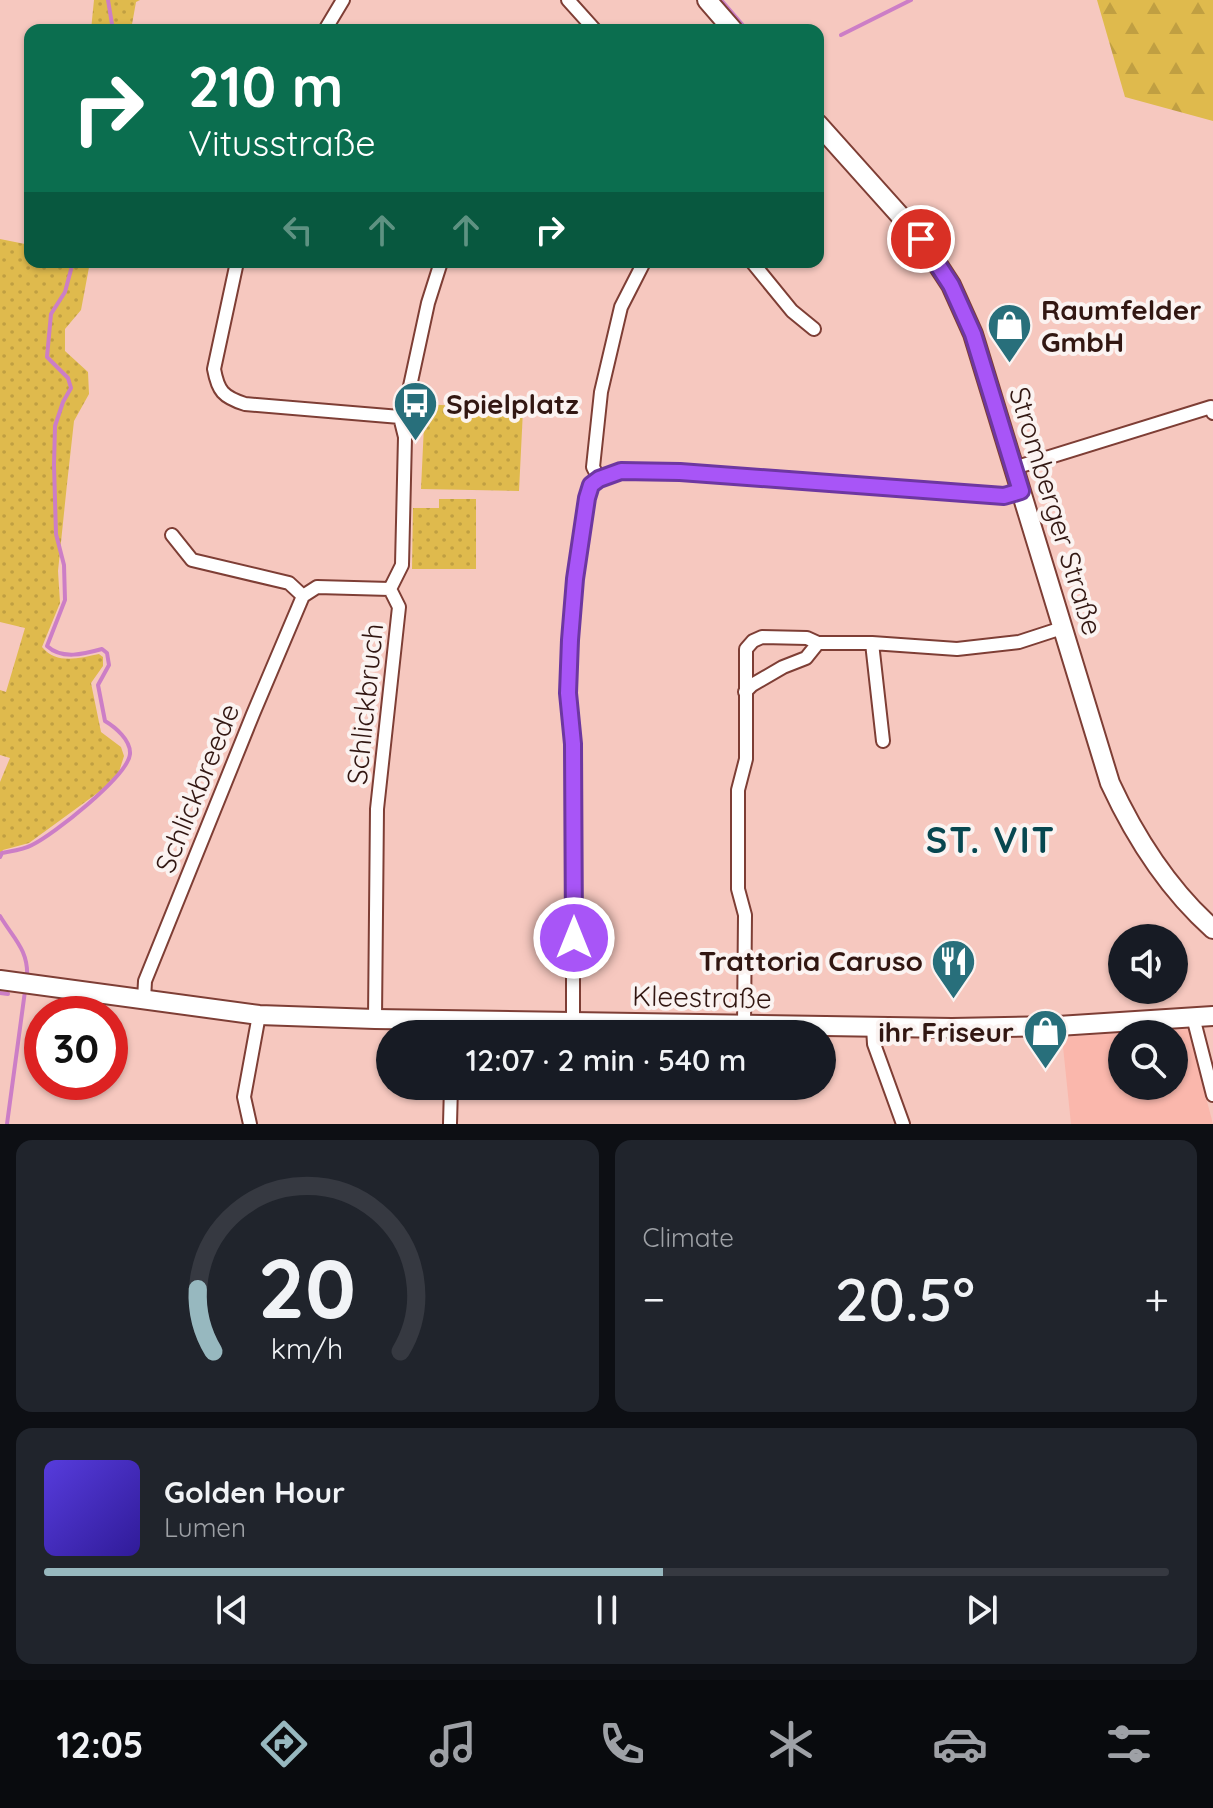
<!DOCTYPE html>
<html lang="en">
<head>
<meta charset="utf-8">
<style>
  body { margin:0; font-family:Quicksand,sans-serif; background:#20242c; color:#f1f3f6; height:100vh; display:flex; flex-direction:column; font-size:30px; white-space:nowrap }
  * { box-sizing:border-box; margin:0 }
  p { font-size:26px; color:#9ea1a6 }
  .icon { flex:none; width:44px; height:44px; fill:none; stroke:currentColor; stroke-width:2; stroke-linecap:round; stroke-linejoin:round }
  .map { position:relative; height:1124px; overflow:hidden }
  .drawer { display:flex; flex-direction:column; gap:16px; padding:16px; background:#0d0f14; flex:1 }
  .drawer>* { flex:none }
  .guide { position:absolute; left:24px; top:24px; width:800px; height:244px; border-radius:16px; box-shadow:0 2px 6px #0004; background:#0b6e4f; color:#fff; overflow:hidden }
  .fabs { position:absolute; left:1108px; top:924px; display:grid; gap:16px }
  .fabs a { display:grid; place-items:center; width:80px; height:80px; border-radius:50%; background:#171b24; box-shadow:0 2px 6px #0004; font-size:40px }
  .speed { position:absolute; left:24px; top:996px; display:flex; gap:16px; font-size:40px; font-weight:700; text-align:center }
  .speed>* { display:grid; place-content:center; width:104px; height:104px; border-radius:50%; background:#171b24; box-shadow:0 2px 6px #0004; line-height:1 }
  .speed .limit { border:12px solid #d22; background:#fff; color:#111 }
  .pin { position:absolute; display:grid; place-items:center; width:68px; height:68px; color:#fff; margin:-34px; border:4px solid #fff; border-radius:50%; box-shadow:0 2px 8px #0007 }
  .me { position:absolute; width:88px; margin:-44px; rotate:0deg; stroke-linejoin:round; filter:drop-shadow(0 0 6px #0008) }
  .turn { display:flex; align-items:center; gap:28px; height:168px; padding:0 32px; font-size:36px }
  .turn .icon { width:104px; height:104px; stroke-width:2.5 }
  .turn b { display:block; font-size:56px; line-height:68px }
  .lanes { display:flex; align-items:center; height:76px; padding:0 32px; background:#0003; justify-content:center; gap:40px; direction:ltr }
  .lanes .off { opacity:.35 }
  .big { font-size:60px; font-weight:600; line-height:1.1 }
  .drawer .tile { flex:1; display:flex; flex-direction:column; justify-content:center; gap:12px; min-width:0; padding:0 28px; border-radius:16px; background:#20242c }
  .drawer .dial { align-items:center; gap:0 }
  .dial svg { height:208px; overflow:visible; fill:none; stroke:#363941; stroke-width:7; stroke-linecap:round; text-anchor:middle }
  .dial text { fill:#f1f3f6; stroke:none }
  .song { display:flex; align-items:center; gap:24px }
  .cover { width:96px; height:96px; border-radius:12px; background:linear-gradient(135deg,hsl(250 70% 55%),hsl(250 70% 35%)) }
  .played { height:8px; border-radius:4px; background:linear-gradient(90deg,#97b8bf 55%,#363941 55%) }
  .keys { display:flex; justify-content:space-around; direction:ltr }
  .heat { display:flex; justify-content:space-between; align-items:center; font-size:44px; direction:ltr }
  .drawer .tiles { flex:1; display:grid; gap:16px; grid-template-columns:1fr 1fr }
  .tile:last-child { grid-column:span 2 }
  .trip { position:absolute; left:376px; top:1020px; width:460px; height:80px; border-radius:40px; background:#171b24; box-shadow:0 2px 6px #0004; font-weight:600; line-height:80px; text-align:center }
  .tab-bar { display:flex; height:128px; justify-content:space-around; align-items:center; background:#090b0e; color:#9ea1a6 }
  .tab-bar .icon { width:56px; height:56px }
  .tab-bar .selected { color:#97b8bf }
  .tab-bar b { font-size:36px; color:#f1f3f6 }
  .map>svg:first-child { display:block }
  .built { fill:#fab7ac; fill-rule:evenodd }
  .grass { fill:url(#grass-dots) }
  .forest { fill:url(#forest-firs) }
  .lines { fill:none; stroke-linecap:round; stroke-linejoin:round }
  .stream { stroke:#cc7ec6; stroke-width:4 }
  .street-casing { stroke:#7e3e35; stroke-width:16 }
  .secondary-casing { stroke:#7e3e35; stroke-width:22 }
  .street { stroke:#fff; stroke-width:12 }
  .secondary { stroke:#fff; stroke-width:18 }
  .route-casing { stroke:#6d37a1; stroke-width:20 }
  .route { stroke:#a855f7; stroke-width:14 }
  .labels { text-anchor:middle; stroke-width:8; stroke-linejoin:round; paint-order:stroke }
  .poi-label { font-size:28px; font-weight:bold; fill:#321712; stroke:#fbf3f1; text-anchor:start }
  .street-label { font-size:28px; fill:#321712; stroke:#fbf3f1 }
  .district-label { font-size:36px; font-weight:bold; letter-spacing:2px; fill:#074750; stroke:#fbf3f1 }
</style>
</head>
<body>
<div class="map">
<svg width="1213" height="1124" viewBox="0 0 1213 1124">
  <defs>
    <pattern id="grass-dots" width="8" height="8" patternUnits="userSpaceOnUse" patternTransform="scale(2)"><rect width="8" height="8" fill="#dfba4d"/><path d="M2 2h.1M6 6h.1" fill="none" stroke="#c09f42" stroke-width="1.8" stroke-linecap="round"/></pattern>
    <pattern id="forest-firs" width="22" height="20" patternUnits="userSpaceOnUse" patternTransform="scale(2)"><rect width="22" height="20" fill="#dfba4d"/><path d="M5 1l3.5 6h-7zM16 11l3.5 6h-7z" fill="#c09f42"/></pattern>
  </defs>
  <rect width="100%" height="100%" fill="#f6c8bf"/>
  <path class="built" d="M 1188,1029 L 1213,1124 L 1071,1124 L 1062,1037 ZM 1122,1034 L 1174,1034 L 1174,1086 L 1122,1086 Z"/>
  <path class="grass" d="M 94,0 L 140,0 L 136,2 L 131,30 L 91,30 Z
    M 0,239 L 30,245 L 30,262 L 90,262 L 81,310 L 65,329 L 65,351 L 88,372 L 89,394 L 74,421 L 67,484 L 58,571 L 60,603 L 42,647 C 57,665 79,658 99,654 L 103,657 L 103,666 L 91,683 L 101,732 L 121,747 L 124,756 L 119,772 L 103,789 L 29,843 L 3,850 L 0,855 L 0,782 L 10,758 L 0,755 L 0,690 L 6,692 L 25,628 L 0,622 Z
    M 425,404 L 523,410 L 519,491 L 421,489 Z
    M 439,499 L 476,499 L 476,569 L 412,569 L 413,508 L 439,508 Z"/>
  <path class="forest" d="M 1097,0 L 1213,0 L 1213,121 L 1125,97 Z"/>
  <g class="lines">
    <path class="stream" d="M 108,0 L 113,30
      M 721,0 L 747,30
      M 841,35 L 911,0
      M 0,857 L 2,853 C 12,851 23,850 32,845 C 53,835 128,776 130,754 C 131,740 115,727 105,721 L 98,685 L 109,665 L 107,653 L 102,649 C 84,654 62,660 47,646 L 65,600 L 64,565 L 56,534 L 54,465 L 55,426 L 63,402 L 71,388 L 68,378 L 47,357 L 51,314 L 65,292 L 73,262
      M 0,916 C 13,938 29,950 27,978
      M 0,993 L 8,994
      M 7,1124 L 25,991"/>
    <defs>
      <path id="street" d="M 568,0 L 595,30
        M 325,30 L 343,0
        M 237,262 L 214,369 C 218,391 223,397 245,404 L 400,417
        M 752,262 L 792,311 L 814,329
        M 1014,468 L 1211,407 L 1213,413
        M 599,479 L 593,467 L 601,392 L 621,307 L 644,262
        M 172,535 L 192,560 L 289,583 L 303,596
        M 390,589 L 402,565 L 405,437 L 400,417 L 407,400 L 428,303 L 441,262
        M 872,643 L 883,741
        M 745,692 L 752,685 L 783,667 L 806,658 L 818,643
        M 144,1000 L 145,981 L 253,714 L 303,596 L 317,587 L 390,589
        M 1193,1017 L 1213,1095
        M 375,1019 L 377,809 L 399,607 L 390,589
        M 573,1023 L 573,744 L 568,693 L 570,640 L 575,579 L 587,498 L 591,485 L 599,479 L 621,471 L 680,472 L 779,478 L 1004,496 L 1021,491
        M 744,1026 L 745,915 L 738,889 L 738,790 L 746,759 L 746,649 L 753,641 L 762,637 L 807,638 L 818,643 L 872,643 L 957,649 L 1019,642 L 1062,628
        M 873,1027 L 874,1044 L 903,1124
        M 250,1124 L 244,1097 L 259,1015
        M 450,1124 L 451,1086"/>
      <path id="secondary" d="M 707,0 L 733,30
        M 818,124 L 921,239 L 951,285 L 973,334 L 1110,783 C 1135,837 1168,889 1213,929
        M 0,980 L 259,1015 L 375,1019 L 952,1028 L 1058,1026 L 1213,1016"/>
    </defs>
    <use href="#street" class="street-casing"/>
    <use href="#secondary" class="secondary-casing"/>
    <use href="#street" class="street"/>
    <use href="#secondary" class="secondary"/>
  </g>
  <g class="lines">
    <defs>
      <path id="route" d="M 574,938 L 573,744 L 568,693 L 570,640 L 575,579 L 587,498 L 591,485 L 599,479 L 621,471 L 680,472 L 1004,496 L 1021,491 L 973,334 L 951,285 L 921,239"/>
    </defs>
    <use href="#route" class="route-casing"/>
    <use href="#route" class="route"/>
  </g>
  <defs>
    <symbol id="shop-pin" viewBox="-11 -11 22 30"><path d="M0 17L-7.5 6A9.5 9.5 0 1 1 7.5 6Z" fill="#286f7b" stroke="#fbf3f1"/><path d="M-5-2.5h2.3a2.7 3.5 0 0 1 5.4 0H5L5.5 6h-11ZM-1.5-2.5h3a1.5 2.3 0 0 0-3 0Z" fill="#fff"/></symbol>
    <symbol id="bus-pin" viewBox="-11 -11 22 30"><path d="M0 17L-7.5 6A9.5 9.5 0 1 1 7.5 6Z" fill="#286f7b" stroke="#fbf3f1"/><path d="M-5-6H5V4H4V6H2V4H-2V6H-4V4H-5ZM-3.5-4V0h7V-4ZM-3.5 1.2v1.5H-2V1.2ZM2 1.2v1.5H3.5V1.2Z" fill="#fff"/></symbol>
    <symbol id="restaurant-pin" viewBox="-11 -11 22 30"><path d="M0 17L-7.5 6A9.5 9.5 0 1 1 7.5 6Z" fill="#286f7b" stroke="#fbf3f1"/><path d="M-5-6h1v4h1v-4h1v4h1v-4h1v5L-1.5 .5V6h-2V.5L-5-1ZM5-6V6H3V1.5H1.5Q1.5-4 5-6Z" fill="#fff"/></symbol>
  </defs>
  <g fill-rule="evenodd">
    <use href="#shop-pin" x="984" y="300" width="51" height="69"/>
    <use href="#bus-pin" x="390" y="378" width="51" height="69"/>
    <use href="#restaurant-pin" x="928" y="936" width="51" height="69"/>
    <use href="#shop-pin" x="1020" y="1006" width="51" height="69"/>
  </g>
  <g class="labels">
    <g class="poi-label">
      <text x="1041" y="320">Raumfelder<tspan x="1041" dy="32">GmbH</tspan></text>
      <text x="446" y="414">Spielplatz</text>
      <text x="923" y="971" text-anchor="end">Trattoria Caruso</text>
      <text x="1014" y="1042" text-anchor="end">ihr Friseur</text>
    </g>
    <g class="street-label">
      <text transform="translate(1056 511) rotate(73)" y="10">Stromberger Straße</text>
      <text transform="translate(365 704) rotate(-84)" y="10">Schlickbruch</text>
      <text transform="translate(197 788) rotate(-68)" y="10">Schlickbreede</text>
      <text transform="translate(702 997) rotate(1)" y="10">Kleestraße</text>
    </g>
    <g class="district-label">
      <text x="991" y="853">ST. VIT</text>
    </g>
  </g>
</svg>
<div class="fabs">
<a><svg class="icon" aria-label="sound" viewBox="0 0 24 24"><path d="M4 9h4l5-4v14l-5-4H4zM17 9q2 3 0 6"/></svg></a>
<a><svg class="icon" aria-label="search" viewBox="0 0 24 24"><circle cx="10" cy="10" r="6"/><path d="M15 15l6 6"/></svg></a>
</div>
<div class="speed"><div class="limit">30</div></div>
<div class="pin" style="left:921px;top:239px;background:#d93025"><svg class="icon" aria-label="arrive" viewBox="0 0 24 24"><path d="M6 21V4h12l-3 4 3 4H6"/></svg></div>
<svg class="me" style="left:574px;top:938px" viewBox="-20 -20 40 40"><circle r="17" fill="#a855f7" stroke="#fff" stroke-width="3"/><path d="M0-11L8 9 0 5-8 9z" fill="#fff"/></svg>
<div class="trip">12:07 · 2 min · 540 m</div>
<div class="guide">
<div class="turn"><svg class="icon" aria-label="right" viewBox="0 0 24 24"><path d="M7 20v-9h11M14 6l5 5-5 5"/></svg><div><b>210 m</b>Vitusstraße</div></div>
<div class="lanes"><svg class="icon off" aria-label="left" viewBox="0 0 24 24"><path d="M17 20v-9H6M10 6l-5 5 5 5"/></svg><svg class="icon off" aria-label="ahead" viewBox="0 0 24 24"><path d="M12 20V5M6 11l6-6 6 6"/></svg><svg class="icon off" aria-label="ahead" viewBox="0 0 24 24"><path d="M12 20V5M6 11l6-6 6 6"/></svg><svg class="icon" aria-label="right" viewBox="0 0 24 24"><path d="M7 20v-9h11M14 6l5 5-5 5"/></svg></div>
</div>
</div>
<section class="drawer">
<div class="tiles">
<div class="tile dial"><svg viewBox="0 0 100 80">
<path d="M14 69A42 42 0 1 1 86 69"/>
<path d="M14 69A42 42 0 0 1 8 45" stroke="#97b8bf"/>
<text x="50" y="56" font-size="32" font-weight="700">20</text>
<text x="50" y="72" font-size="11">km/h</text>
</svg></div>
<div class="tile"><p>Climate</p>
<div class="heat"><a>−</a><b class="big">20.5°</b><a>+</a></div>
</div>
<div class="tile">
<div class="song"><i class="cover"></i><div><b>Golden Hour</b><p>Lumen</p></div></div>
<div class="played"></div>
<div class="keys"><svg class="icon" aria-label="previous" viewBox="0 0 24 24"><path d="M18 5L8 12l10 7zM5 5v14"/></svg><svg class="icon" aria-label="pause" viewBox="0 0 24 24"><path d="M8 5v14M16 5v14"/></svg><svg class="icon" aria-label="next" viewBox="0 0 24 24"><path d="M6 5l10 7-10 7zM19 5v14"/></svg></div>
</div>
</div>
</section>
<nav class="tab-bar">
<b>12:05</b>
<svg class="icon selected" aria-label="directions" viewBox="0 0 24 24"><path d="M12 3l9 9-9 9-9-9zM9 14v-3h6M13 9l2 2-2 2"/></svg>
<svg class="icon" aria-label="music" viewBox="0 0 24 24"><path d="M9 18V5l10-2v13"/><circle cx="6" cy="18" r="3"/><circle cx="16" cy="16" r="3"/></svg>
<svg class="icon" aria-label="phone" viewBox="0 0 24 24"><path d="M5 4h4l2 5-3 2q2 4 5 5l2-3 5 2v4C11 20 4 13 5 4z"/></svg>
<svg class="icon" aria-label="climate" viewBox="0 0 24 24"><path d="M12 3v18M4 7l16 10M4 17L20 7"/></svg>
<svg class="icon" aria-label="car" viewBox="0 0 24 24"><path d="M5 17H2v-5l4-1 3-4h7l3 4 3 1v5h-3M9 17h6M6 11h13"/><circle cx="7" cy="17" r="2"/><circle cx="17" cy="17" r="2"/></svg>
<svg class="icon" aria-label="filters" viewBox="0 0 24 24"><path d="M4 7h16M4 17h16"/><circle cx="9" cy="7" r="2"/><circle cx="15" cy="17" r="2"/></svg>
</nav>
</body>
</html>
